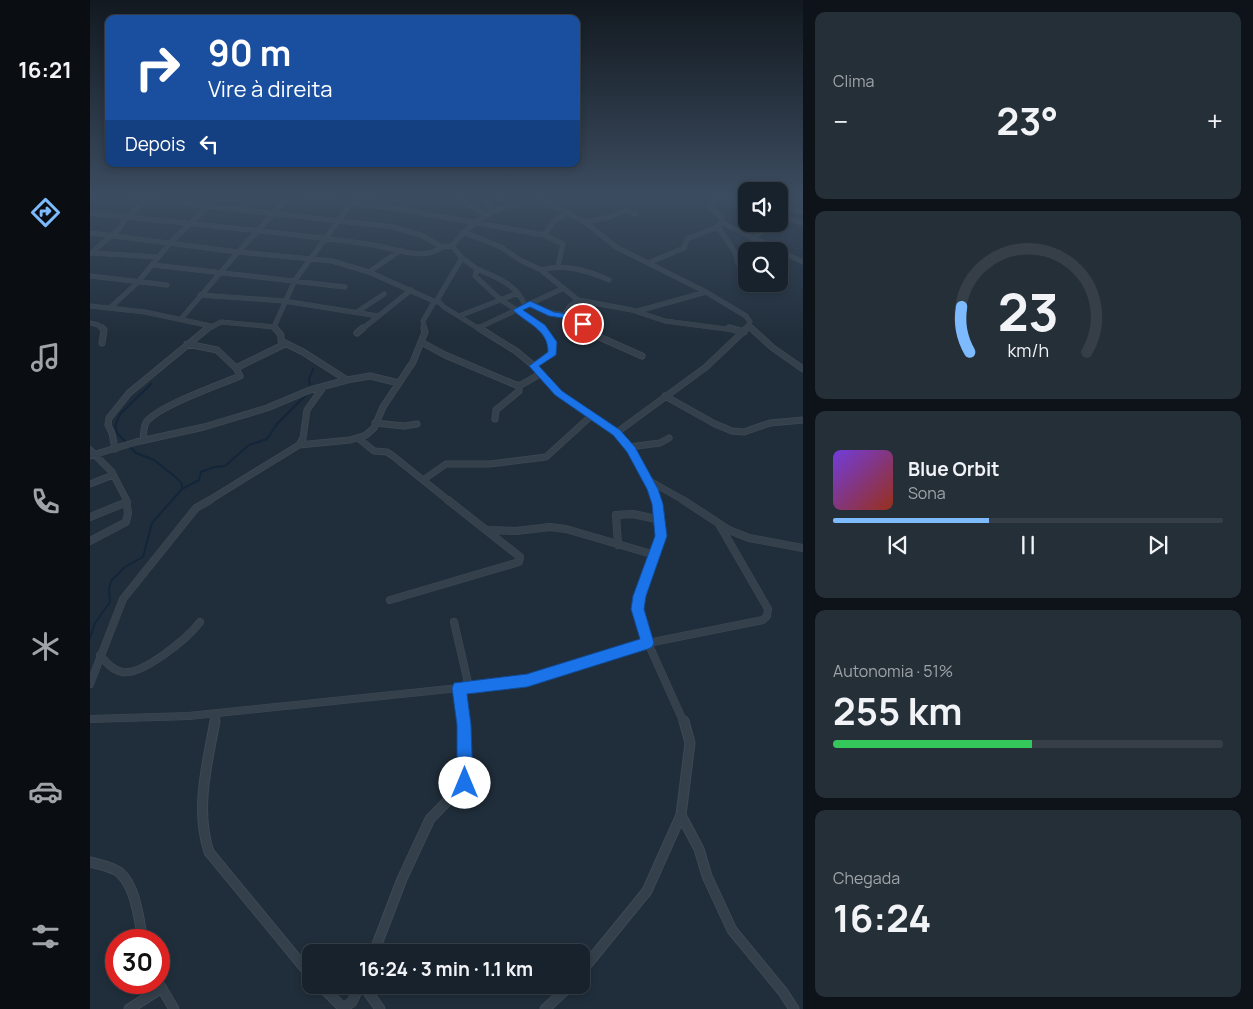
<!DOCTYPE html>
<html lang="pt">
<head>
<meta charset="utf-8">
<style>
  body { margin:0; font-family:Manrope,sans-serif; background:#252f38; color:#f1f3f6; height:100vh; display:flex; flex-direction:column; font-size:19px; white-space:nowrap }
  * { box-sizing:border-box; margin:0 }
  p { font-size:16px; color:#9fa4a9 }
  .icon { flex:none; width:28px; height:28px; fill:none; stroke:currentColor; stroke-width:2; stroke-linecap:round; stroke-linejoin:round }
  .map { position:relative; flex:1; overflow:hidden }
  .details { display:flex; flex-direction:column; gap:12px; padding:12px; background:#0d1318; width:450px }
  .details>* { flex:none }
  .top-card { position:absolute; left:15px; top:15px; width:475px; height:152px; border-radius:10px; box-shadow:0 2px 8px #0003,0 0 0 1px #363f48; background:#1a4fa0; color:#fff; overflow:hidden }
  .tools { position:absolute; left:648px; top:182px; display:grid; gap:10px }
  .tools a { display:grid; place-items:center; width:50px; height:50px; border-radius:10px; background:#18222c; box-shadow:0 2px 8px #0003,0 0 0 1px #363f48; font-size:25px }
  .speed { position:absolute; left:15px; top:929px; display:flex; gap:10px; font-size:25px; font-weight:700; text-align:center }
  .speed>* { display:grid; place-content:center; width:65px; height:65px; border-radius:50%; background:#18222c; box-shadow:0 2px 8px #0003,0 0 0 1px #363f48; line-height:1 }
  .speed .limit { border:8px solid #d22; background:#fff; color:#111 }
  .pin { position:absolute; display:grid; place-items:center; width:42px; height:42px; color:#fff; margin:-21px; border:2px solid #fff; border-radius:50%; box-shadow:0 1px 5px #0007 }
  .me { position:absolute; width:55px; margin:-28px; rotate:0deg; stroke-linejoin:round; filter:drop-shadow(0 0 4px #0008) }
  .turn { display:flex; align-items:center; gap:18px; height:105px; padding:0 20px; font-size:22px }
  .turn .icon { width:65px; height:65px; stroke-width:2.5 }
  .turn b { display:block; font-size:35px; line-height:42px }
  .then { display:flex; align-items:center; height:48px; padding:0 20px; background:#0003; gap:10px; font-size:19px }
  .big { font-size:38px; font-weight:700; line-height:1.1 }
  .details .tile { flex:1; display:flex; flex-direction:column; justify-content:center; gap:8px; min-width:0; padding:0 18px; border-radius:10px; background:#252f38 }
  .details .dial { align-items:center; gap:0 }
  .dial svg { height:130px; overflow:visible; fill:none; stroke:#363f48; stroke-width:7; stroke-linecap:round; text-anchor:middle }
  .dial text { fill:#f1f3f6; stroke:none }
  .song { display:flex; align-items:center; gap:15px }
  .cover { width:60px; height:60px; border-radius:8px; background:linear-gradient(135deg,hsl(260 70% 55%),hsl(10 70% 35%)) }
  .played { height:5px; border-radius:2px; background:linear-gradient(90deg,#7dbbfe 40%,#363f48 40%) }
  .keys { display:flex; justify-content:space-around; direction:ltr }
  .heat { display:flex; justify-content:space-between; align-items:center; font-size:28px; direction:ltr }
  .charge { height:8px; border-radius:4px; background:linear-gradient(90deg,#34c759 51%,#363f48 0) }
  .trip { position:absolute; left:212px; top:944px; width:288px; height:50px; border-radius:10px; background:#18222c; box-shadow:0 2px 8px #0003,0 0 0 1px #363f48; font-weight:700; line-height:50px; text-align:center }
  main { display:flex; flex:1; min-height:0 }
  .menu { display:flex; flex-direction:column; width:90px; justify-content:space-around; align-items:center; background:#0a0e12; color:#9fa4a9 }
  .menu .icon { width:35px; height:35px }
  .menu .active { color:#7dbbfe }
  .menu b { font-size:22px; color:#f1f3f6 }
  .map>svg:first-child { display:block }
  .lines { fill:none; stroke-linecap:round; stroke-linejoin:round }
  .stream { stroke:#132639; stroke-width:2 }
  .minor-far3-casing { stroke:#3d4954; stroke-width:5 }
  .minor-far2-casing { stroke:#3d4954; stroke-width:7 }
  .minor-far1-casing { stroke:#3d4954; stroke-width:8 }
  .minor-casing { stroke:#3d4954; stroke-width:11 }
  .minor-far3 { stroke:#34404b; stroke-width:4.5 }
  .minor-far2 { stroke:#34404b; stroke-width:5.5 }
  .minor-far1 { stroke:#34404b; stroke-width:7 }
  .minor { stroke:#34404b; stroke-width:9 }
  .route { fill:#1a73e8; stroke:#114b97 }
</style>
</head>
<body>
<main>
<nav class="menu">
<b>16:21</b>
<svg class="icon active" aria-label="directions" viewBox="0 0 24 24"><path d="M12 3l9 9-9 9-9-9zM9 14v-3h6M13 9l2 2-2 2"/></svg>
<svg class="icon" aria-label="music" viewBox="0 0 24 24"><path d="M9 18V5l10-2v13"/><circle cx="6" cy="18" r="3"/><circle cx="16" cy="16" r="3"/></svg>
<svg class="icon" aria-label="phone" viewBox="0 0 24 24"><path d="M5 4h4l2 5-3 2q2 4 5 5l2-3 5 2v4C11 20 4 13 5 4z"/></svg>
<svg class="icon" aria-label="climate" viewBox="0 0 24 24"><path d="M12 3v18M4 7l16 10M4 17L20 7"/></svg>
<svg class="icon" aria-label="car" viewBox="0 0 24 24"><path d="M5 17H2v-5l4-1 3-4h7l3 4 3 1v5h-3M9 17h6M6 11h13"/><circle cx="7" cy="17" r="2"/><circle cx="17" cy="17" r="2"/></svg>
<svg class="icon" aria-label="filters" viewBox="0 0 24 24"><path d="M4 7h16M4 17h16"/><circle cx="9" cy="7" r="2"/><circle cx="15" cy="17" r="2"/></svg>
</nav>
<div class="map">
<svg width="713" height="1009" viewBox="0 0 713 1009">
  <rect width="100%" height="100%" fill="#202e3b"/>
  <g class="lines">
    <path class="stream" d="M 220,388 L 219,379 L 223,369
      M 92,489 L 109,480 L 111,472 L 124,467 L 135,466 L 159,445 L 177,439 L 187,424 L 218,393
      M 0,638 L 5,623 L 20,602 L 19,589 L 21,581 L 35,567 L 53,557 L 62,523 L 92,489 L 92,484 L 88,479 L 64,460 L 46,453 L 27,433 L 25,426 L 30,414 L 61,384"/>
    <defs>
      <path id="minor-far3" d="M 40,197 L 303,227 L 331,235 L 352,247 L 362,246
        M 215,197 L 310,209 L 454,235
        M 365,197 L 395,214
        M 395,197 L 401,211
        M 409,197 L 421,204
        M 447,197 L 495,222 L 526,247 L 616,292 L 656,316 L 660,322 L 656,330
        M 627,197 L 621,208 L 632,218 L 631,222 L 713,262
        M 626,198 L 656,205
        M 260,200 L 285,197
        M 689,205 L 713,212
        M 0,213 C 94,224 189,231 283,245 C 306,248 332,262 352,247
        M 689,216 L 713,223
        M 495,222 L 519,217 L 537,210 L 545,214
        M 630,223 L 628,227 L 645,252 L 648,263 L 656,272
        M 373,232 L 411,247 L 430,260 L 451,270 L 488,300 L 542,310 L 575,321 L 644,330
        M 0,233 L 148,252 L 242,261 L 279,272 L 346,302
        M 665,237 L 679,224
        M 1,253 L 68,257
        M 0,254 L 30,228 L 34,220 L 59,197
        M 372,258 L 387,269 L 385,276 L 411,300 L 444,321 L 454,330
        M 558,263 L 594,248 L 597,239 L 628,227
        M 63,265 L 255,287
        M 468,266 L 473,244 L 454,235 L 464,221 L 477,213
        M 387,269 C 406,277 428,285 435,306
        M 451,270 C 475,264 497,270 519,280
        M 279,272 L 311,250
        M 0,276 L 77,285
        M 110,295 L 194,301 L 288,316
        M 440,304 C 446,307 452,311 458,312 C 476,316 485,313 496,330
        M 0,306 L 55,312 L 121,326
        M 21,307 L 48,282 L 80,243 L 128,197
        M 548,311 L 616,292
        M 267,312 L 294,294
        M 474,315 L 480,306 L 488,300
        M 369,316 L 428,293
        M 91,319 L 148,252 L 199,197
        M 0,323 L 8,325 L 14,330
        M 659,327 L 662,330
        M 388,328 L 474,288
        M 116,330 L 131,322 L 184,327
        M 186,330 L 184,327 L 205,280 L 262,202
        M 271,330 L 321,290
        M 335,330 L 333,321 L 344,302
        M 391,330 L 354,307 L 347,300 L 372,258 L 362,246 C 387,214 411,206 450,199"/>
      <path id="minor-far2" d="M 389,328 L 426,351 L 444,366 L 468,393 L 526,433 L 541,450 L 567,501
        M 495,328 L 498,332 L 552,356
        M 639,328 L 654,332
        M 661,328 L 683,348 L 713,369
        M 267,333 L 273,328
        M 331,342 L 355,355 L 426,385 L 431,385 L 450,374
        M 12,343 L 14,330 L 12,328
        M 97,344 L 127,350 L 146,368 L 195,344
        M 444,366 L 462,353 L 462,343 L 453,328
        M 257,380 L 280,376 L 309,383
        M 575,396 L 625,424 L 642,431 L 654,432 L 680,423 L 713,420
        M 405,419 L 406,410 L 429,391 L 429,385
        M 285,423 L 314,426 L 327,424
        M 526,433 L 616,367 L 657,328
        M 268,438 L 284,451 L 297,452 L 303,456 L 359,501
        M 53,440 C 54,434 53,426 57,421 C 71,405 129,385 150,376 L 146,368
        M 209,445 L 213,438 L 217,410 L 234,386
        M 539,447 L 570,443 L 579,438
        M 25,449 L 22,433 L 18,425 L 19,418 L 39,393 L 118,328
        M 0,450 L 22,472 L 37,501
        M 0,456 L 46,442 L 114,427 L 177,408 L 220,390 L 257,380 L 213,352 L 191,341 L 191,335 L 185,328
        M 333,480 L 356,464 L 400,464 L 456,457 L 501,416
        M 558,480 L 595,501
        M 0,484 L 23,475
        M 118,501 L 209,445 L 260,440 L 276,435 L 284,428 L 293,407 L 323,362 L 335,332 L 334,328"/>
      <path id="minor-far1" d="M 358,500 L 396,530 L 426,531 L 460,527 L 476,529 L 565,555
        M 566,500 L 571,536 L 549,597 L 547,609 L 554,634 L 594,723
        M 593,500 L 639,530 L 659,538 L 713,548
        M 0,517 L 37,502
        M 0,541 L 36,522 L 38,513 L 36,500
        M 528,545 L 526,515 L 543,514 L 571,520
        M 300,600 L 429,562 L 430,557 L 396,530
        M 364,622 L 379,687
        M 10,655 C 16,662 22,670 32,672 C 52,676 98,638 110,622
        M 0,684 L 33,599 L 106,508 L 120,500
        M 369,688 L 374,723
        M 0,719 L 99,716 L 437,681 L 558,643 L 673,620 L 677,616 L 678,609 L 629,524
        M 125,723 L 127,713"/>
      <path id="minor" d="M 125,721 C 117,765 105,809 119,852 L 221,976
        M 591,815 L 609,849 L 617,876 L 642,930 L 693,992 L 704,1009
        M 0,862 C 10,865 22,866 30,873 C 46,887 49,920 53,940
        M 284,952 L 312,879 L 340,819 L 375,783 L 374,721
        M 491,972 L 557,891 L 591,815 L 600,743 L 594,721
        M 68,982 L 84,1009
        M 230,985 L 253,1008 L 262,1002 L 270,985
        M 273,985 L 290,1009
        M 39,1009 L 72,988
        M 455,1009 L 481,985"/>
    </defs>
    <use href="#minor-far3" class="minor-far3-casing"/>
    <use href="#minor-far2" class="minor-far2-casing"/>
    <use href="#minor-far1" class="minor-far1-casing"/>
    <use href="#minor" class="minor-casing"/>
    <use href="#minor-far3" class="minor-far3"/>
    <use href="#minor-far2" class="minor-far2"/>
    <use href="#minor-far1" class="minor-far1"/>
    <use href="#minor" class="minor"/>
  </g>
  <linearGradient id="sky" x2="0" y2="1"><stop stop-color="#121920"/><stop offset="0.58" stop-color="#3c4c60"/><stop offset="1" stop-color="#3c4c60" stop-opacity="0"/></linearGradient>
  <rect width="713" height="338" fill="url(#sky)"/>
  <path class="route" d="M 440,301 L 464,312 L 484,315 L 497,324 L 490,326 L 479,319 L 459,316 L 440,307 L 433,310 L 455,325 L 467,342 L 466,355 L 449,366 L 472,391 L 530,430 L 545,447 L 568,489 L 573,504 L 577,536 L 556,596 L 554,609 L 564,643 L 562,647 L 558,649 L 437,687 L 377,694 L 381,725 L 383,783 L 381,788 L 375,791 L 370,788 L 367,783 L 367,725 L 362,688 L 364,683 L 437,674 L 550,639 L 541,609 L 543,596 L 565,536 L 562,504 L 557,489 L 537,452 L 523,435 L 465,395 L 439,366 L 458,352 C 458,329 437,324 423,310 Z"/>
</svg>
<div class="tools">
<a><svg class="icon" aria-label="sound" viewBox="0 0 24 24"><path d="M4 9h4l5-4v14l-5-4H4zM17 9q2 3 0 6"/></svg></a>
<a><svg class="icon" aria-label="search" viewBox="0 0 24 24"><circle cx="10" cy="10" r="6"/><path d="M15 15l6 6"/></svg></a>
</div>
<div class="speed"><div class="limit">30</div></div>
<div class="pin" style="left:493px;top:324px;background:#d93025"><svg class="icon" aria-label="arrive" viewBox="0 0 24 24"><path d="M6 21V4h12l-3 4 3 4H6"/></svg></div>
<svg class="me" style="left:375px;top:783px" viewBox="-20 -20 40 40"><circle r="19" fill="#fff"/><path d="M0-13L10 11 0 6-10 11z" fill="#1a73e8"/></svg>
<div class="trip">16:24 · 3 min · 1.1 km</div>
<div class="top-card">
<div class="turn"><svg class="icon" aria-label="right" viewBox="0 0 24 24"><path d="M7 20v-9h11M14 6l5 5-5 5"/></svg><div><b>90 m</b>Vire à direita</div></div>
<div class="then">Depois<svg class="icon" aria-label="left" viewBox="0 0 24 24"><path d="M17 20v-9H6M10 6l-5 5 5 5"/></svg></div>
</div>
</div>
<section class="details">
<div class="tile"><p>Clima</p>
<div class="heat"><a>−</a><b class="big">23°</b><a>+</a></div>
</div>
<div class="tile dial"><svg viewBox="0 0 100 80">
<path d="M14 69A42 42 0 1 1 86 69"/>
<path d="M14 69A42 42 0 0 1 9 41" stroke="#7dbbfe"/>
<text x="50" y="56" font-size="32" font-weight="700">23</text>
<text x="50" y="72" font-size="11">km/h</text>
</svg></div>
<div class="tile">
<div class="song"><i class="cover"></i><div><b>Blue Orbit</b><p>Sona</p></div></div>
<div class="played"></div>
<div class="keys"><svg class="icon" aria-label="previous" viewBox="0 0 24 24"><path d="M18 5L8 12l10 7zM5 5v14"/></svg><svg class="icon" aria-label="pause" viewBox="0 0 24 24"><path d="M8 5v14M16 5v14"/></svg><svg class="icon" aria-label="next" viewBox="0 0 24 24"><path d="M6 5l10 7-10 7zM19 5v14"/></svg></div>
</div>
<div class="tile"><p>Autonomia · 51%</p><b class="big">255 km</b><div class="charge"></div></div>
<div class="tile"><p>Chegada</p><b class="big">16:24</b></div>
</section>
</main>
</body>
</html>
